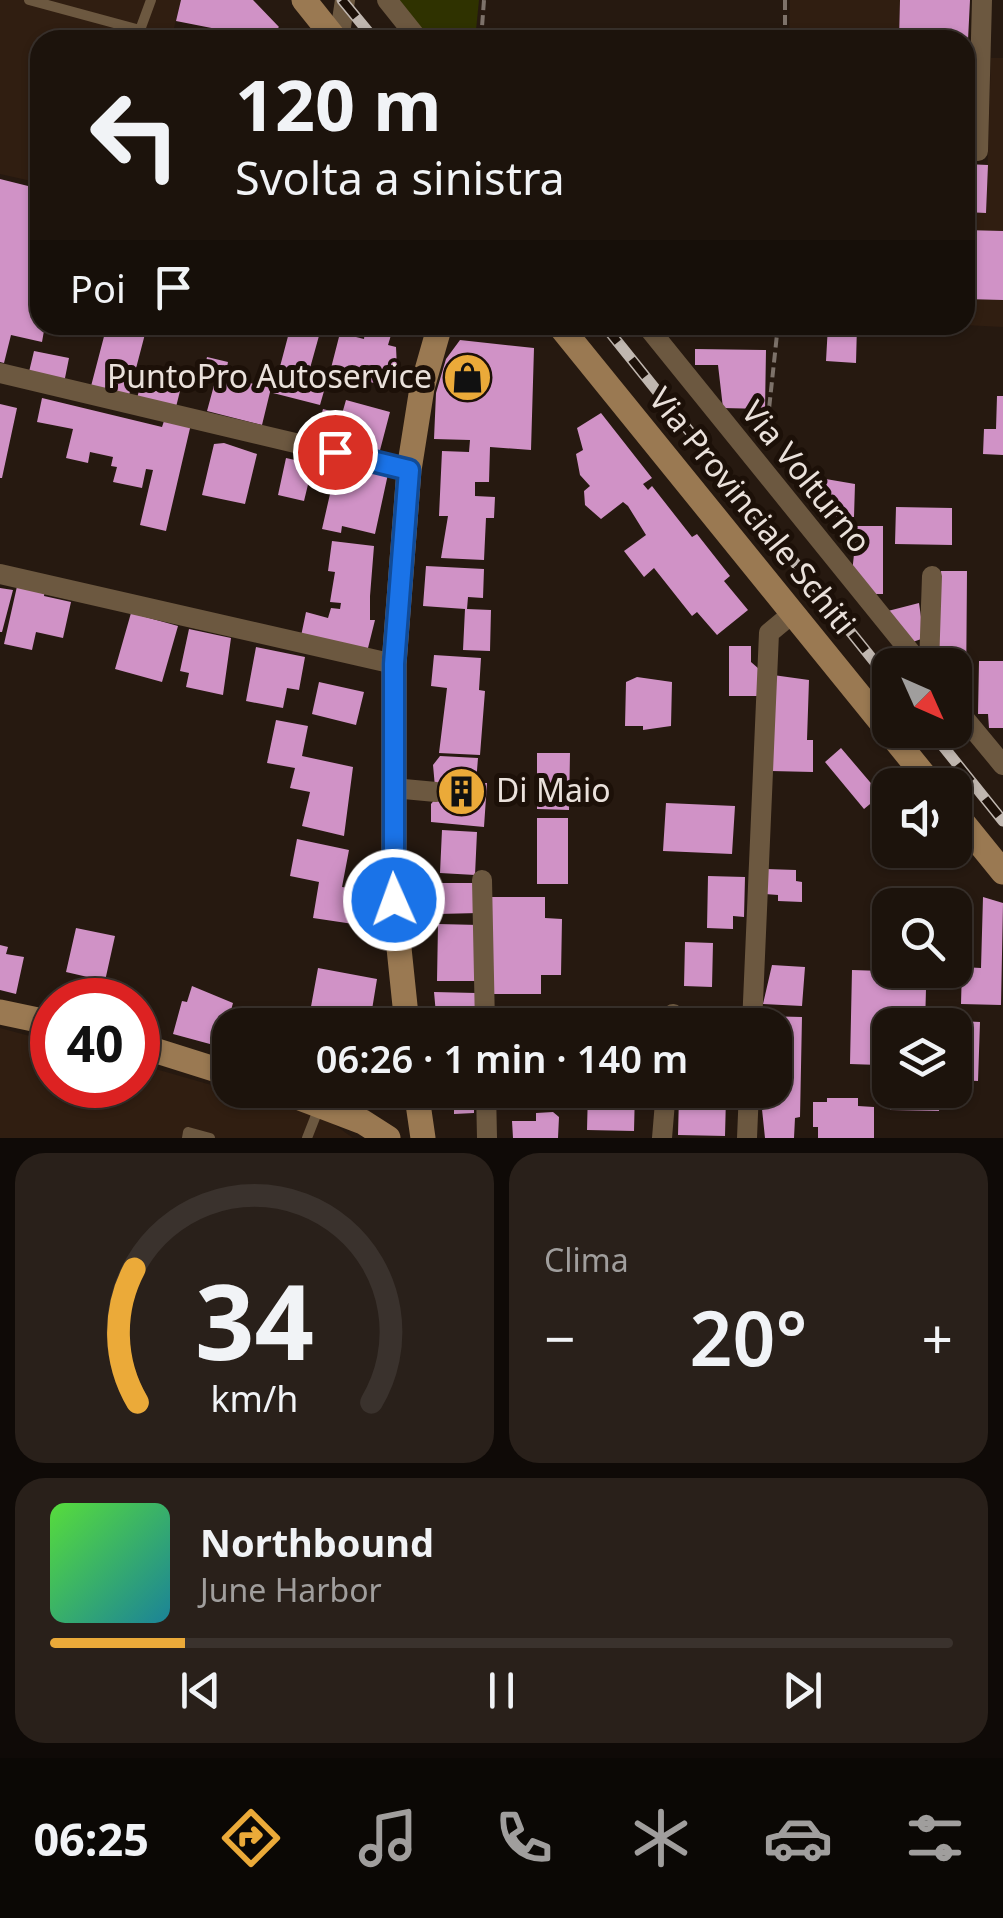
<!DOCTYPE html>
<html lang="it">
<head>
<meta charset="utf-8">
<style>
  body { margin:0; font-family:"Noto Sans",sans-serif; background:#29201a; color:#f1f3f6; height:100vh; display:flex; flex-direction:column; font-size:38px; white-space:nowrap }
  * { box-sizing:border-box; margin:0 }
  p { font-size:32px; color:#a09e9d }
  .icon { flex:none; width:55px; height:55px; fill:none; stroke:currentColor; stroke-width:2; stroke-linecap:round; stroke-linejoin:round }
  .map { position:relative; height:1138px; overflow:hidden }
  .details { display:flex; flex-direction:column; gap:15px; padding:15px; background:#0f0a07; flex:1 }
  .details>* { flex:none }
  .top-card { position:absolute; left:30px; top:30px; width:945px; height:305px; border-radius:30px; box-shadow:0 2px 8px #0004,0 0 0 2px #3a322d; background:#1c130c; color:#f1f3f6; overflow:hidden }
  .needle { width:65px; rotate:135deg }
  .tools { position:absolute; left:872px; top:648px; display:grid; gap:20px }
  .tools a { display:grid; place-items:center; width:100px; height:100px; border-radius:20px; background:#1c130c; box-shadow:0 2px 8px #0004,0 0 0 2px #3a322d; font-size:50px }
  .speed { position:absolute; left:30px; top:978px; display:flex; gap:20px; font-size:50px; font-weight:700; text-align:center }
  .speed>* { display:grid; place-content:center; width:130px; height:130px; border-radius:50%; background:#1c130c; box-shadow:0 2px 8px #0004,0 0 0 2px #3a322d; line-height:1 }
  .speed .limit { border:15px solid #d22; background:#fff; color:#111 }
  .pin { position:absolute; display:grid; place-items:center; width:85px; height:85px; color:#fff; margin:-42px; border:5px solid #fff; border-radius:50%; box-shadow:0 2px 10px #0007 }
  .me { position:absolute; width:110px; margin:-55px; rotate:358deg; stroke-linejoin:round; filter:drop-shadow(0 0 8px #0008) }
  .turn { display:flex; align-items:center; gap:35px; height:210px; padding:0 40px; font-size:45px }
  .turn .icon { width:130px; height:130px; stroke-width:2.5 }
  .turn b { display:block; font-size:70px; line-height:85px }
  .then { display:flex; align-items:center; height:95px; padding:0 40px; background:#0003; gap:20px; font-size:38px }
  .big { font-size:75px; font-weight:600; line-height:1.1 }
  .details .tile { flex:1; display:flex; flex-direction:column; justify-content:center; gap:15px; min-width:0; padding:0 35px; border-radius:30px; background:#29201a }
  .details .dial { align-items:center; gap:0 }
  .dial svg { height:260px; overflow:visible; fill:none; stroke:#3a322d; stroke-width:7; stroke-linecap:round; text-anchor:middle }
  .dial text { fill:#f1f3f6; stroke:none }
  .song { display:flex; align-items:center; gap:30px }
  .cover { width:120px; height:120px; border-radius:15px; background:linear-gradient(135deg,hsl(110 70% 55%),hsl(190 70% 35%)) }
  .played { height:10px; border-radius:5px; background:linear-gradient(90deg,#ebaa39 15%,#3a322d 15%) }
  .keys { display:flex; justify-content:space-around; direction:ltr }
  .heat { display:flex; justify-content:space-between; align-items:center; font-size:55px; direction:ltr }
  .details .tiles { flex:1; display:grid; gap:15px; grid-template-columns:1fr 1fr }
  .tile:last-child { grid-column:span 2 }
  .trip { position:absolute; left:212px; top:1008px; width:580px; height:100px; border-radius:30px; background:#1c130c; box-shadow:0 2px 8px #0004,0 0 0 2px #3a322d; font-weight:600; line-height:100px; text-align:center }
  .tab-bar { display:flex; height:160px; justify-content:space-around; align-items:center; background:#0b0805; color:#a09e9d }
  .tab-bar .icon { width:70px; height:70px }
  .tab-bar .on { color:#ebaa39 }
  .tab-bar b { font-size:45px; color:#f1f3f6 }
  .map>svg:first-child { display:block }
  .built { fill:#301e11 }
  .green { fill:#2f3200 }
  .building { fill:#d092c6 }
  .lines { fill:none; stroke-linecap:round; stroke-linejoin:round }
  .path { stroke:#7d726a; stroke-width:4; stroke-dasharray:10 5; stroke-linecap:butt }
  .lane { stroke:#6c5840; stroke-width:10 }
  .street { stroke:#6c5840; stroke-width:20 }
  .secondary { stroke:#9a7952; stroke-width:25 }
  .rail-casing { stroke:#c0b7b0; stroke-width:11 }
  .rail { stroke:#1c1008; stroke-width:8; stroke-dasharray:22; stroke-linecap:butt }
  .route-casing { stroke:#114b97; stroke-width:25 }
  .route { stroke:#1a73e8; stroke-width:18 }
  .labels { text-anchor:middle; stroke-width:10; stroke-linejoin:round; paint-order:stroke }
  .poi-label { font-size:32px; fill:#eae1db; stroke:#1c1008; text-anchor:end }
  .street-label { font-size:32px; fill:#eae1db; stroke:#1c1008 }
</style>
</head>
<body>
<div class="map">
<svg width="1003" height="1138" viewBox="0 0 1003 1138">
  <rect width="100%" height="100%" fill="#261910"/>
  <path class="built" d="M 0,0 L 181,0 L 171,40 L 40,40 L 40,183 L 0,174 Z
    M 790,0 L 900,0 L 899,40 L 789,40 Z
    M 991,58 L 1003,58 L 1003,327 L 965,325 L 965,212 L 986,213 Z
    M 0,1028 L 52,1042 L 52,1085 L 138,1085 L 138,1064 L 302,1111 L 332,1123 L 353,1138 L 0,1138 Z"/>
  <path class="green" d="M 394,0 L 479,0 L 475,40 L 426,40 Z"/>
  <path class="building" d="M 181,0 L 253,0 L 279,27 L 267,39 L 176,21 Z
    M 900,0 L 970,0 L 968,40 L 899,40 Z
    M 965,164 L 988,165 L 986,213 L 965,212 Z
    M 0,179 L 40,189 L 40,325 L 45,325 L 42,342 L 11,335 L 4,363 L 0,362 Z
    M 965,230 L 1003,231 L 1003,300 L 965,299 Z
    M 107,325 L 126,325 L 125,329 L 145,334 L 128,399 L 90,390 Z
    M 291,325 L 322,325 L 307,379 L 326,384 L 320,405 L 273,393 Z
    M 345,325 L 394,325 L 388,345 L 396,347 L 398,389 L 330,372 L 340,333 L 364,339 L 365,331 Z
    M 828,325 L 857,325 L 856,363 L 826,361 Z
    M 460,340 L 534,348 L 531,450 L 490,447 L 489,482 L 475,482 L 475,496 L 495,497 L 494,518 L 486,518 L 484,560 L 441,558 L 448,516 L 439,516 L 442,451 L 469,452 L 470,440 L 434,439 L 436,393 L 446,359 Z
    M 695,349 L 766,350 L 765,409 L 723,408 L 718,365 L 695,365 Z
    M 34,351 L 69,358 L 64,383 L 28,376 Z
    M 207,357 L 228,362 L 225,377 L 271,388 L 262,425 L 207,411 L 216,378 L 203,375 Z
    M 165,371 L 184,375 L 176,407 L 137,398 L 143,377 L 162,381 Z
    M 997,396 L 1003,396 L 1003,455 L 983,454 L 984,429 L 996,429 Z
    M 42,398 L 162,427 L 165,418 L 191,424 L 166,531 L 140,525 L 153,470 L 146,469 L 142,488 L 113,482 L 117,467 L 111,466 L 113,457 L 90,452 L 88,463 L 66,458 L 73,429 L 37,422 Z
    M 346,400 L 390,412 L 379,454 L 335,442 L 339,428 L 319,423 L 323,409 L 342,414 Z
    M 0,404 L 17,408 L 2,478 L 0,478 Z
    M 601,413 L 652,478 L 643,484 L 648,490 L 652,486 L 692,537 L 697,534 L 730,576 L 724,581 L 748,610 L 717,635 L 697,612 L 692,616 L 654,568 L 644,577 L 624,551 L 646,535 L 628,506 L 623,502 L 601,519 L 585,505 L 584,491 L 590,486 L 580,475 L 576,454 L 583,450 L 577,428 Z
    M 224,443 L 257,454 L 245,504 L 202,495 L 214,444 Z
    M 286,458 L 313,464 L 304,501 L 278,495 Z
    M 339,464 L 388,474 L 375,534 L 342,526 L 341,533 L 322,529 L 330,494 L 323,493 L 326,476 L 336,478 Z
    M 820,478 L 855,484 L 854,517 L 820,517 Z
    M 896,507 L 952,508 L 952,545 L 895,544 Z
    M 857,526 L 883,526 L 883,594 L 871,594 L 852,573 Z
    M 332,541 L 374,546 L 370,596 L 370,620 L 375,620 L 367,652 L 301,636 L 306,612 L 328,618 L 331,608 L 340,609 L 341,603 L 330,602 L 335,572 L 328,571 Z
    M 426,566 L 484,569 L 483,598 L 468,597 L 467,609 L 491,610 L 490,651 L 463,650 L 465,609 L 423,606 Z
    M 941,571 L 967,571 L 966,697 L 955,697 L 955,665 L 935,665 Z
    M 18,582 L 45,588 L 44,596 L 71,602 L 63,638 L 36,632 L 32,650 L 4,644 Z
    M 0,588 L 13,590 L 2,632 L 0,632 Z
    M 919,603 L 924,638 L 910,643 L 884,612 Z
    M 131,613 L 178,626 L 162,682 L 115,669 Z
    M 189,629 L 231,638 L 223,695 L 186,687 L 189,673 L 180,671 Z
    M 729,646 L 751,646 L 751,662 L 759,669 L 759,696 L 729,696 Z
    M 256,647 L 305,657 L 299,690 L 287,688 L 283,708 L 246,701 Z
    M 434,655 L 481,658 L 479,690 L 485,691 L 480,755 L 439,753 L 447,688 L 431,686 Z
    M 979,661 L 1003,661 L 1003,728 L 989,728 L 988,714 L 978,714 Z
    M 773,675 L 809,680 L 807,740 L 813,740 L 813,772 L 771,771 Z
    M 637,677 L 672,682 L 671,726 L 643,730 L 643,726 L 625,726 L 626,682 Z
    M 319,682 L 364,692 L 356,725 L 312,714 Z
    M 276,720 L 308,726 L 302,756 L 353,767 L 344,836 L 302,826 L 310,792 L 290,788 L 295,768 L 267,763 Z
    M 841,748 L 881,795 L 864,809 L 825,762 Z
    M 537,753 L 570,753 L 569,810 L 537,809 Z
    M 440,756 L 478,758 L 476,783 L 487,783 L 484,827 L 431,822 L 431,804 L 436,798 L 433,765 Z
    M 666,803 L 735,806 L 732,854 L 663,851 Z
    M 537,818 L 568,818 L 568,884 L 537,884 Z
    M 442,830 L 477,832 L 475,875 L 440,873 Z
    M 297,839 L 349,850 L 342,887 L 366,890 L 360,925 L 313,918 L 319,882 L 290,876 Z
    M 766,869 L 796,870 L 796,881 L 802,882 L 802,902 L 778,901 L 778,895 L 765,894 Z
    M 708,876 L 745,877 L 744,917 L 733,916 L 733,929 L 707,928 Z
    M 438,883 L 478,883 L 479,913 L 438,914 Z
    M 490,897 L 545,897 L 545,918 L 562,919 L 561,975 L 541,975 L 541,994 L 489,994 Z
    M 983,897 L 1003,903 L 1001,1005 L 961,1004 L 962,967 L 981,968 Z
    M 438,924 L 479,925 L 474,942 L 477,981 L 437,981 Z
    M 76,928 L 115,936 L 105,981 L 66,972 Z
    M 685,942 L 713,943 L 712,987 L 684,986 Z
    M 0,945 L 8,947 L 6,954 L 24,957 L 16,994 L 0,990 Z
    M 772,965 L 805,967 L 802,1006 L 763,1004 Z
    M 318,968 L 377,979 L 370,1022 L 321,1025 L 322,1014 L 310,1012 Z
    M 852,970 L 882,971 L 881,987 L 926,989 L 925,1025 L 890,1025 L 890,1032 L 880,1032 L 879,1065 L 850,1064 Z
    M 192,986 L 233,1003 L 221,1047 L 173,1034 L 182,1001 L 187,1002 Z
    M 434,992 L 476,993 L 475,1025 L 437,1025 Z
    M 491,1006 L 518,1007 L 518,1017 L 535,1018 L 535,1025 L 491,1025 Z
    M 762,1016 L 802,1017 L 800,1117 L 795,1118 L 794,1138 L 765,1138 L 760,1090 L 775,1090 L 775,1025 L 762,1025 Z
    M 959,1021 L 980,1022 L 978,1081 L 956,1080 Z
    M 454,1090 L 474,1090 L 474,1113 L 454,1114 Z
    M 588,1090 L 635,1090 L 634,1131 L 587,1130 Z
    M 891,1090 L 940,1090 L 939,1111 L 890,1110 Z
    M 679,1096 L 726,1097 L 725,1136 L 678,1135 Z
    M 827,1098 L 858,1098 L 858,1106 L 874,1107 L 874,1138 L 818,1138 L 818,1127 L 813,1127 L 813,1102 L 827,1102 Z
    M 553,1112 L 559,1117 L 558,1138 L 513,1138 L 512,1121 L 536,1121 L 536,1113 Z"/>
  <g class="lines">
    <path class="path" d="M 481,40 L 484,0
      M 785,40 L 785,0
      M 766,437 L 778,325"/>
    <path class="lane" d="M 29,0 L 140,30 L 151,0
      M 187,1138 L 188,1132 L 210,1138
      M 307,1138 L 320,1105"/>
    <path class="street" d="M 387,0 L 419,40
      M 339,40 L 345,0
      M 978,151 L 982,0
      M 646,325 L 921,665
      M 0,373 L 409,470
      M 0,574 L 394,664
      M 929,665 L 932,576
      M 955,707 L 1003,765
      M 393,788 L 436,792
      M 482,880 L 485,1025
      M 672,1025 L 673,1014
      M 752,1025 L 769,633 L 793,613
      M 486,1090 L 487,1138
      M 662,1138 L 666,1090
      M 747,1138 L 749,1090"/>
    <path class="secondary" d="M 304,0 L 336,40
      M 559,325 L 932,785
      M 955,813 L 1003,872
      M 0,1012 L 52,1023
      M 407,1025 L 394,900 L 394,664 L 409,470 L 422,388 L 440,325
      M 138,1045 L 230,1074
      M 279,1090 L 363,1122 L 388,1138
      M 416,1090 L 423,1138"/>
    <defs>
      <path id="rail" d="M 342,0 L 375,40
        M 604,325 L 890,681
        M 930,730 L 1003,821"/>
    </defs>
    <use href="#rail" class="rail-casing"/>
    <use href="#rail" class="rail"/>
  </g>
  <g class="lines">
    <defs>
      <path id="route" d="M 335,452 L 409,470 L 394,664 L 394,900"/>
    </defs>
    <use href="#route" class="route-casing"/>
    <use href="#route" class="route"/>
  </g>
  <defs>
    <symbol id="shop-disc" viewBox="-11 -11 22 22"><circle r="9.5" fill="#ebaa39" stroke="#1c1008"/><path d="M-5-2.5h2.3a2.7 3.5 0 0 1 5.4 0H5L5.5 6h-11ZM-1.5-2.5h3a1.5 2.3 0 0 0-3 0Z" fill="#111"/></symbol>
    <symbol id="building-disc" viewBox="-11 -11 22 22"><circle r="9.5" fill="#ebaa39" stroke="#1c1008"/><path d="M-4-6H4V6H1V3H-1V6H-4ZM-2.5-4.3h1.7v1.8h-1.7ZM.8-4.3h1.7v1.8H.8ZM-2.5-1h1.7V.8h-1.7ZM.8-1h1.7V.8H.8Z" fill="#111"/></symbol>
  </defs>
  <g fill-rule="evenodd">
    <use href="#shop-disc" x="440" y="350" width="55" height="55"/>
    <use href="#building-disc" x="434" y="764" width="55" height="55"/>
  </g>
  <g class="labels">
    <g class="poi-label">
      <text x="432" y="388">PuntoPro Autoservice</text>
      <text x="496" y="802" text-anchor="start">Di Maio</text>
    </g>
    <g class="street-label">
      <text transform="translate(806 477) rotate(51)" y="11">Via Volturno</text>
      <text transform="translate(752 511) rotate(51)" y="11">Via Provinciale Schiti</text>
    </g>
  </g>
</svg>
<div class="tools">
<a><svg class="needle" viewBox="-14 -14 28 28"><path d="M0-13l5 13h-10z" fill="#e53935"/><path d="M0 13l5-13h-10z" fill="#a09e9d"/></svg></a>
<a><svg class="icon" aria-label="sound" viewBox="0 0 24 24"><path d="M4 9h4l5-4v14l-5-4H4zM17 9q2 3 0 6"/></svg></a>
<a><svg class="icon" aria-label="search" viewBox="0 0 24 24"><circle cx="10" cy="10" r="6"/><path d="M15 15l6 6"/></svg></a>
<a><svg class="icon" aria-label="layers" viewBox="0 0 24 24"><path d="M12 4l9 5-9 5-9-5zM3 14l9 5 9-5"/></svg></a>
</div>
<div class="speed"><div class="limit">40</div></div>
<div class="pin" style="left:335px;top:452px;background:#d93025"><svg class="icon" aria-label="arrive" viewBox="0 0 24 24"><path d="M6 21V4h12l-3 4 3 4H6"/></svg></div>
<svg class="me" style="left:394px;top:900px" viewBox="-20 -20 40 40"><circle r="17" fill="#1a73e8" stroke="#fff" stroke-width="3"/><path d="M0-11L8 9 0 5-8 9z" fill="#fff"/></svg>
<div class="trip">06:26 · 1 min · 140 m</div>
<div class="top-card">
<div class="turn"><svg class="icon" aria-label="left" viewBox="0 0 24 24"><path d="M17 20v-9H6M10 6l-5 5 5 5"/></svg><div><b>120 m</b>Svolta a sinistra</div></div>
<div class="then">Poi<svg class="icon" aria-label="arrive" viewBox="0 0 24 24"><path d="M6 21V4h12l-3 4 3 4H6"/></svg></div>
</div>
</div>
<section class="details">
<div class="tiles">
<div class="tile dial"><svg viewBox="0 0 100 80">
<path d="M14 69A42 42 0 1 1 86 69"/>
<path d="M14 69A42 42 0 0 1 13 28" stroke="#ebaa39"/>
<text x="50" y="56" font-size="32" font-weight="700">34</text>
<text x="50" y="72" font-size="11">km/h</text>
</svg></div>
<div class="tile"><p>Clima</p>
<div class="heat"><a>−</a><b class="big">20°</b><a>+</a></div>
</div>
<div class="tile">
<div class="song"><i class="cover"></i><div><b>Northbound</b><p>June Harbor</p></div></div>
<div class="played"></div>
<div class="keys"><svg class="icon" aria-label="previous" viewBox="0 0 24 24"><path d="M18 5L8 12l10 7zM5 5v14"/></svg><svg class="icon" aria-label="pause" viewBox="0 0 24 24"><path d="M8 5v14M16 5v14"/></svg><svg class="icon" aria-label="next" viewBox="0 0 24 24"><path d="M6 5l10 7-10 7zM19 5v14"/></svg></div>
</div>
</div>
</section>
<nav class="tab-bar">
<b>06:25</b>
<svg class="icon on" aria-label="directions" viewBox="0 0 24 24"><path d="M12 3l9 9-9 9-9-9zM9 14v-3h6M13 9l2 2-2 2"/></svg>
<svg class="icon" aria-label="music" viewBox="0 0 24 24"><path d="M9 18V5l10-2v13"/><circle cx="6" cy="18" r="3"/><circle cx="16" cy="16" r="3"/></svg>
<svg class="icon" aria-label="phone" viewBox="0 0 24 24"><path d="M5 4h4l2 5-3 2q2 4 5 5l2-3 5 2v4C11 20 4 13 5 4z"/></svg>
<svg class="icon" aria-label="climate" viewBox="0 0 24 24"><path d="M12 3v18M4 7l16 10M4 17L20 7"/></svg>
<svg class="icon" aria-label="car" viewBox="0 0 24 24"><path d="M5 17H2v-5l4-1 3-4h7l3 4 3 1v5h-3M9 17h6M6 11h13"/><circle cx="7" cy="17" r="2"/><circle cx="17" cy="17" r="2"/></svg>
<svg class="icon" aria-label="filters" viewBox="0 0 24 24"><path d="M4 7h16M4 17h16"/><circle cx="9" cy="7" r="2"/><circle cx="15" cy="17" r="2"/></svg>
</nav>
</body>
</html>
